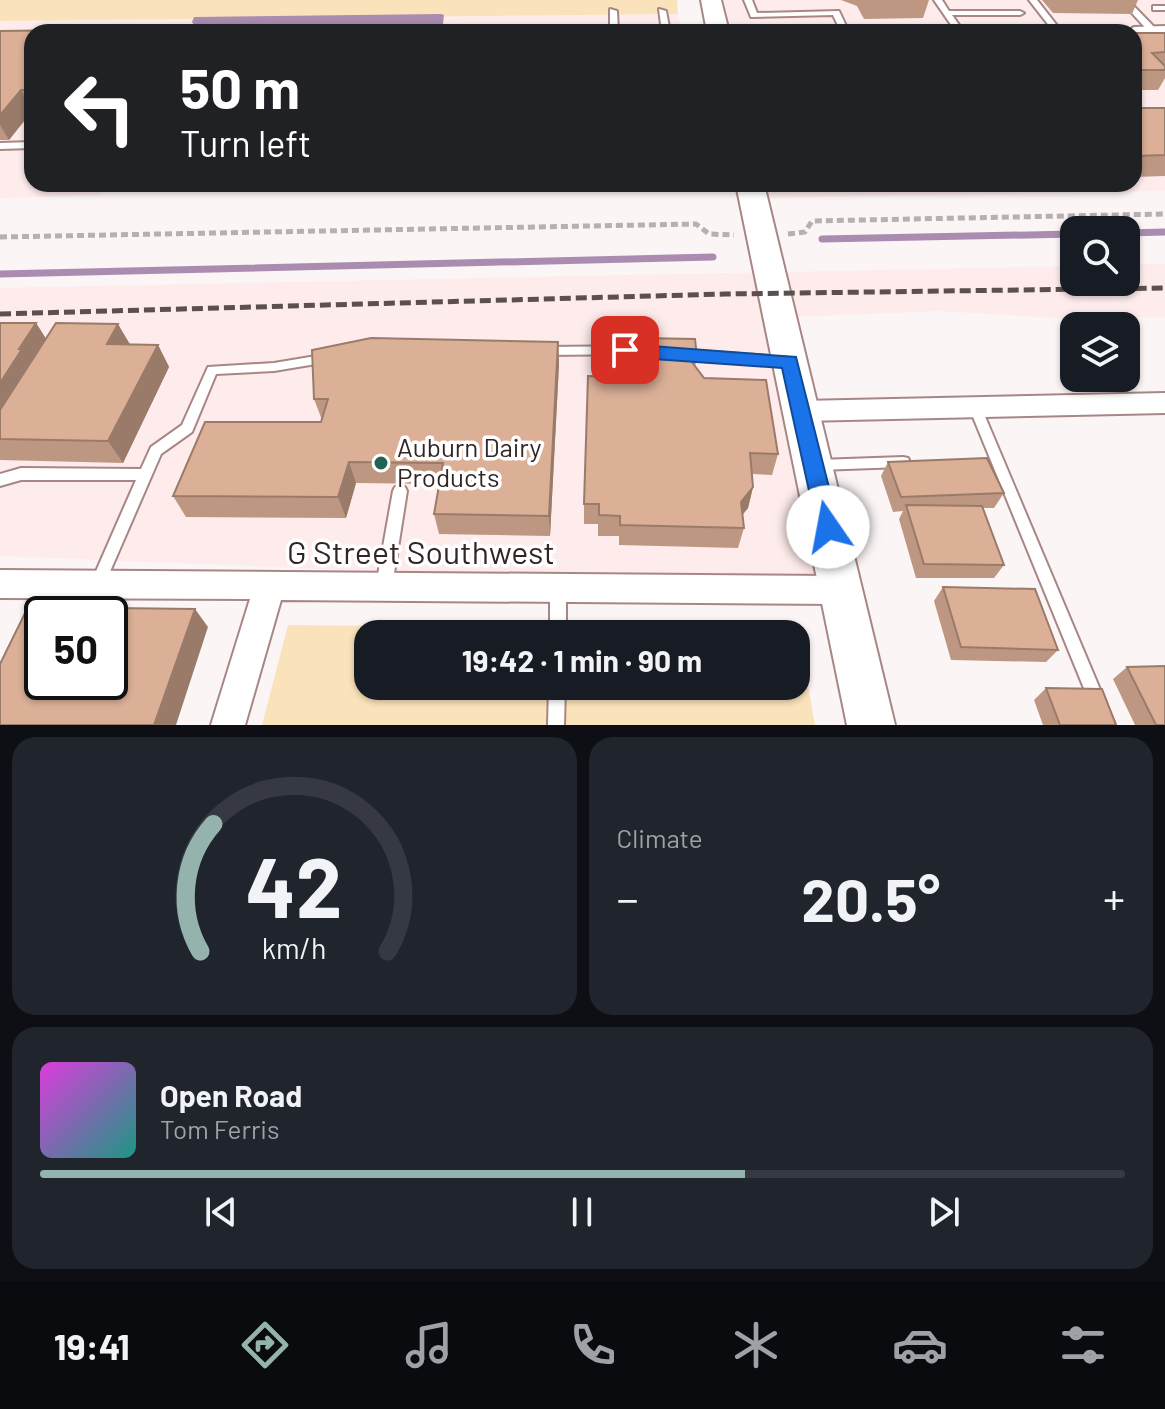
<!DOCTYPE html>
<html lang="en">
<head>
<meta charset="utf-8">
<style>
  body { margin:0; font-family:Barlow,sans-serif; background:#20242c; color:#f1f3f6; height:100vh; display:flex; flex-direction:column; font-size:30px; white-space:nowrap }
  * { box-sizing:border-box; margin:0 }
  p { font-size:26px; color:#9ea1a6 }
  .icon { flex:none; width:44px; height:44px; fill:none; stroke:currentColor; stroke-width:2; stroke-linecap:round; stroke-linejoin:round }
  .map { position:relative; height:725px; overflow:hidden }
  .side { display:flex; flex-direction:column; gap:12px; padding:12px; background:#0d0f14; flex:1 }
  .side>* { flex:none }
  .hud { position:absolute; left:24px; top:24px; width:1118px; height:168px; border-radius:24px; box-shadow:0 2px 6px #0004; background:#202124; color:#fff; overflow:hidden }
  .tools { position:absolute; left:1060px; top:216px; display:grid; gap:16px }
  .tools a { display:grid; place-items:center; width:80px; height:80px; border-radius:16px; background:#171b24; box-shadow:0 2px 6px #0004; font-size:40px }
  .speed { position:absolute; left:24px; top:596px; display:flex; gap:16px; font-size:40px; font-weight:700; text-align:center }
  .speed>* { display:grid; place-content:center; width:104px; height:104px; border-radius:50%; background:#171b24; box-shadow:0 2px 6px #0004; line-height:1 }
  .speed .limit { border:4px solid #111; border-radius:12px; background:#fff; color:#111 }
  .pin { position:absolute; display:grid; place-items:center; width:68px; height:68px; color:#fff; margin:-34px; border-radius:16px; box-shadow:0 4px 12px #0006 }
  .me { position:absolute; width:88px; margin:-44px; rotate:348deg; stroke-linejoin:round; filter:drop-shadow(0 0 6px #0008) }
  .turn { display:flex; align-items:center; gap:28px; height:168px; padding:0 24px; font-size:36px }
  .turn .icon { width:104px; height:104px; stroke-width:2.5 }
  .turn b { display:block; font-size:56px; line-height:68px }
  .big { font-size:60px; font-weight:700; line-height:1.1 }
  .side .tile { flex:1; display:flex; flex-direction:column; justify-content:center; gap:12px; min-width:0; padding:0 28px; border-radius:24px; background:#20242c }
  .side .dial { align-items:center; gap:0 }
  .dial svg { height:208px; overflow:visible; fill:none; stroke:#363941; stroke-width:7; stroke-linecap:round; text-anchor:middle }
  .dial text { fill:#f1f3f6; stroke:none }
  .song { display:flex; align-items:center; gap:24px }
  .cover { width:96px; height:96px; border-radius:12px; background:linear-gradient(135deg,hsl(300 70% 55%),hsl(170 70% 35%)) }
  .played { height:8px; border-radius:4px; background:linear-gradient(90deg,#94b3ad 65%,#363941 65%) }
  .keys { display:flex; justify-content:space-around; direction:ltr }
  .heat { display:flex; justify-content:space-between; align-items:center; font-size:44px; direction:ltr }
  .side .tiles { flex:1; display:grid; gap:12px; grid-template-columns:1fr 1fr }
  .tile:last-child { grid-column:span 2 }
  .trip { position:absolute; left:354px; top:620px; width:456px; height:80px; border-radius:24px; background:#171b24; box-shadow:0 2px 6px #0004; font-weight:700; line-height:80px; text-align:center }
  .dock { display:flex; height:128px; justify-content:space-around; align-items:center; background:#090b0e; color:#9ea1a6 }
  .dock .icon { width:56px; height:56px }
  .dock .active { color:#94b3ad }
  .dock b { font-size:36px; color:#f1f3f6 }
  .map>svg:first-child { display:block }
  .built { fill:#feebeb }
  .green { fill:#fae3ba; fill-rule:evenodd }
  .water { fill:#a98cb0 }
  .lines { fill:none; stroke-linecap:round; stroke-linejoin:round }
  .stream { stroke:#a98cb0; stroke-width:7 }
  .lane-casing { stroke:#a78785; stroke-width:4 }
  .street-casing { stroke:#a78785; stroke-width:4 }
  .secondary-casing { stroke:#a78785; stroke-width:4 }
  .path { stroke:#b8afaf; stroke-width:5; stroke-dasharray:7 4; stroke-linecap:butt }
  .lane { fill:#fff; fill-rule:evenodd }
  .street { fill:#fff; fill-rule:evenodd }
  .secondary { fill:#fff; fill-rule:evenodd }
  .rail { stroke:#5b4f4f; stroke-width:5; stroke-dasharray:11 5; stroke-linecap:butt }
  .wall { fill:#bd9782 }
  .shaded-wall { fill:#9a7b6a }
  .building { fill:#dcb097; stroke:#9a7b6a; stroke-width:2; fill-rule:evenodd }
  .route { fill:#1a73e8; stroke:#114b97; stroke-width:2 }
  .poi-dot { fill:#226454; stroke:#fff; stroke-width:3 }
  .labels { text-anchor:middle; stroke-width:7; stroke-linejoin:round; paint-order:stroke }
  .poi-label { font-size:26px; fill:#322525; stroke:#fff; text-anchor:start }
  .near-street-label { font-size:32px; fill:#322525; stroke:#fff }
</style>
</head>
<body>
<div class="map">
<svg width="1165" height="725" viewBox="0 0 1165 725">
  <rect width="100%" height="100%" fill="#fcf5f5"/>
  <path class="built" d="M 724,0 L 1165,0 L 1165,191 L 767,198 L 764,184 L 1134,184 L 1134,32 L 731,32 Z
    M 678,14 L 682,32 L 32,32 L 32,184 L 109,184 L 101,195 L 0,198 L 0,21 Z
    M 1126,264 L 1165,264 L 1165,317 L 1073,319 L 939,311 L 767,318 L 841,590 L 0,556 L 0,288 L 1074,266 L 1074,282 L 1126,282 Z"/>
  <path class="green" d="M 0,0 L 677,0 L 678,14 L 0,21 Z
    M 288,625 L 798,630 L 815,725 L 262,725 ZM 368,634 L 796,634 L 796,686 L 368,686 Z"/>
  <path class="water" d="M 441,14 L 444,15 L 442,32 L 199,32 L 192,22 L 194,17 Z"/>
  <g class="lines">
    <path class="stream" d="M 1126,233 L 1165,232
      M 822,239 L 1074,234
      M 0,274 L 713,257"/>
    <defs>
      <path id="lane" d="M 744,0 L 752,0 L 757,13 L 839,11 L 849,32 L 841,32 L 833,15 L 751,17 Z
        M 934,0 L 942,0 L 949,11 L 1020,11 L 1024,13 L 1020,15 L 952,15 L 964,32 L 956,32 Z
        M 1029,0 L 1037,0 L 1062,32 L 1054,32 Z
        M 1120,0 L 1128,0 L 1157,30 L 1157,34 L 1151,34 Z
        M 1153,6 L 1165,6 L 1165,10 L 1153,10 Z
        M 610,9 L 617,11 L 618,32 L 610,32 Z
        M 659,9 L 666,11 L 670,32 L 662,32 Z
        M 32,142 L 32,148 L 0,149 L 0,143 Z
        M 651,346 L 657,350 L 651,354 L 542,355 L 536,351 L 542,347 Z
        M 682,350 L 787,357 L 793,361 L 787,365 L 682,358 L 676,354 Z
        M 328,354 L 334,358 L 328,362 L 274,371 L 216,374 L 192,432 L 161,454 L 102,590 L 97,592 L 92,590 L 90,585 L 136,480 L 21,480 L 0,486 L 0,474 L 21,468 L 141,469 L 151,447 L 182,425 L 208,367 L 274,363 Z
        M 975,402 L 979,404 L 981,407 L 1115,725 L 1099,725 L 969,407 L 971,404 Z
        M 903,457 L 908,458 L 910,462 L 908,466 L 903,467 L 818,470 L 813,469 L 811,465 L 813,461 L 818,460 Z
        M 400,485 L 405,487 L 407,491 L 392,586 L 389,591 L 384,593 L 379,591 L 376,586 L 393,491 L 395,487 Z
        M 558,582 L 563,584 L 566,589 L 566,634 L 550,634 L 550,589 L 553,584 Z
        M 549,686 L 565,686 L 564,725 L 548,725 Z"/>
      <path id="street" d="M 1165,26 L 1165,36 L 1134,37 L 1134,32 L 1126,32 L 1134,27 Z
        M 1165,393 L 1165,413 L 802,421 L 793,418 L 789,411 L 793,404 L 802,401 Z
        M 0,570 L 841,576 L 852,580 L 856,590 L 852,600 L 841,604 L 281,600 L 245,725 L 211,725 L 250,599 L 0,598 Z"/>
      <path id="secondary" d="M 701,0 L 721,0 L 729,32 L 707,32 Z
        M 736,184 L 764,184 L 895,725 L 847,725 Z"/>
    </defs>
    <use href="#lane" class="lane-casing"/>
    <use href="#street" class="street-casing"/>
    <use href="#secondary" class="secondary-casing"/>
    <path class="path" d="M 788,234 L 805,232 L 812,221 L 1165,214
      M 0,237 L 696,224 L 709,234 L 734,235"/>
    <use href="#lane" class="lane"/>
    <use href="#street" class="street"/>
    <use href="#secondary" class="secondary"/>
    <path class="rail" d="M 0,314 L 725,294 L 1165,288"/>
  </g>
  <path class="wall" d="M 841,0 L 929,0 L 923,18 L 864,19 L 857,6 Z
    M 1042,0 L 1138,0 L 1132,14 L 1053,13 Z
    M 72,30 L 73,32 L 32,32 L 32,111 L 9,140 L 0,140 L 0,31 Z
    M 1134,33 L 1165,33 L 1165,78 L 1158,90 L 1134,90 Z
    M 1134,108 L 1165,108 L 1165,176 L 1134,177 Z
    M 0,323 L 36,323 L 46,339 L 130,345 L 158,345 L 169,367 L 123,463 L 0,460 Z
    M 639,338 L 697,357 L 695,367 L 704,378 L 778,454 L 772,475 L 752,474 L 753,487 L 748,508 L 742,515 L 744,528 L 738,548 L 619,545 L 619,536 L 598,536 L 598,524 L 584,524 L 584,504 L 637,377 Z
    M 558,342 L 559,364 L 550,536 L 439,534 L 434,514 L 439,484 L 356,483 L 346,518 L 186,517 L 173,496 L 321,422 L 322,420 L 314,399 Z
    M 888,462 L 1004,493 L 994,508 L 983,508 L 1004,565 L 994,578 L 916,578 L 899,519 L 903,511 L 893,512 L 881,476 Z
    M 943,587 L 1058,650 L 1046,662 L 951,660 L 934,601 Z
    M 1127,667 L 1165,725 L 1135,725 L 1113,679 Z
    M 1046,688 L 1116,725 L 1043,725 L 1034,700 Z"/>
  <path class="shaded-wall" d="M 21,90 L 32,111 L 9,140 L 0,125 L 0,115 Z
    M 36,323 L 50,345 L 0,431 L 0,383 L 19,349 Z
    M 118,324 L 131,346 L 107,344 Z
    M 558,342 L 559,364 L 550,536 L 549,516 Z
    M 158,345 L 169,367 L 123,463 L 108,441 Z
    M 349,462 L 356,483 L 346,518 L 338,497 Z
    M 753,487 L 748,508 L 736,523 L 741,502 Z
    M 195,609 L 208,627 L 176,725 L 154,725 Z"/>
  <path class="building" d="M 499,25 L 499,32 L 290,32 L 292,28 Z
    M 72,30 L 71,32 L 32,32 L 32,90 L 21,90 L 0,115 L 0,31 Z
    M 1134,33 L 1165,33 L 1165,52 L 1152,53 L 1165,66 L 1165,70 L 1134,70 Z
    M 1134,108 L 1165,108 L 1165,155 L 1134,156 Z
    M 0,323 L 36,323 L 19,349 L 22,349 L 0,383 Z
    M 56,323 L 118,324 L 107,344 L 158,345 L 108,441 L 0,439 L 0,410 Z
    M 371,338 L 558,342 L 549,516 L 434,514 L 443,463 L 349,462 L 338,497 L 173,496 L 205,422 L 321,422 L 328,399 L 314,399 L 312,350 Z
    M 639,338 L 695,339 L 697,357 L 691,357 L 692,362 L 704,378 L 766,380 L 778,454 L 750,453 L 753,487 L 741,502 L 744,528 L 620,525 L 620,516 L 599,515 L 599,504 L 584,504 L 588,376 L 639,377 Z
    M 987,458 L 1004,493 L 901,497 L 888,462 Z
    M 906,505 L 982,506 L 1004,565 L 924,564 Z
    M 943,587 L 1035,589 L 1058,650 L 961,647 Z
    M 28,607 L 195,609 L 154,725 L 0,725 L 0,664 ZM 42,614 L 110,614 L 110,682 L 42,682 Z
    M 1165,666 L 1165,725 L 1156,725 L 1127,667 Z
    M 1046,688 L 1102,689 L 1116,725 L 1060,725 Z"/>
  <path class="route" d="M 625,344 L 796,357 L 839,527 L 835,534 L 820,534 L 817,527 L 782,368 L 625,357 L 616,350 Z"/>
  <circle class="poi-dot" cx="381" cy="463" r="8"/>
  <g class="labels">
    <g class="poi-label">
      <text x="397" y="457">Auburn Dairy<tspan x="397" dy="30">Products</tspan></text>
    </g>
    <g class="near-street-label">
      <text x="421" y="564">G Street Southwest</text>
    </g>
  </g>
</svg>
<div class="tools">
<a><svg class="icon" aria-label="search" viewBox="0 0 24 24"><circle cx="10" cy="10" r="6"/><path d="M15 15l6 6"/></svg></a>
<a><svg class="icon" aria-label="layers" viewBox="0 0 24 24"><path d="M12 4l9 5-9 5-9-5zM3 14l9 5 9-5"/></svg></a>
</div>
<div class="speed"><div class="limit">50</div></div>
<div class="pin" style="left:625px;top:350px;background:#d93025"><svg class="icon" aria-label="arrive" viewBox="0 0 24 24"><path d="M6 21V4h12l-3 4 3 4H6"/></svg></div>
<svg class="me" style="left:828px;top:527px" viewBox="-20 -20 40 40"><circle r="19" fill="#fff"/><path d="M0-13L10 11 0 6-10 11z" fill="#1a73e8"/></svg>
<div class="trip">19:42 · 1 min · 90 m</div>
<div class="hud">
<div class="turn"><svg class="icon" aria-label="left" viewBox="0 0 24 24"><path d="M17 20v-9H6M10 6l-5 5 5 5"/></svg><div><b>50 m</b>Turn left</div></div>
</div>
</div>
<section class="side">
<div class="tiles">
<div class="tile dial"><svg viewBox="0 0 100 80">
<path d="M14 69A42 42 0 1 1 86 69"/>
<path d="M14 69A42 42 0 0 1 19 20" stroke="#94b3ad"/>
<text x="50" y="56" font-size="32" font-weight="700">42</text>
<text x="50" y="72" font-size="11">km/h</text>
</svg></div>
<div class="tile"><p>Climate</p>
<div class="heat"><a>−</a><b class="big">20.5°</b><a>+</a></div>
</div>
<div class="tile">
<div class="song"><i class="cover"></i><div><b>Open Road</b><p>Tom Ferris</p></div></div>
<div class="played"></div>
<div class="keys"><svg class="icon" aria-label="previous" viewBox="0 0 24 24"><path d="M18 5L8 12l10 7zM5 5v14"/></svg><svg class="icon" aria-label="pause" viewBox="0 0 24 24"><path d="M8 5v14M16 5v14"/></svg><svg class="icon" aria-label="next" viewBox="0 0 24 24"><path d="M6 5l10 7-10 7zM19 5v14"/></svg></div>
</div>
</div>
</section>
<nav class="dock">
<b>19:41</b>
<svg class="icon active" aria-label="directions" viewBox="0 0 24 24"><path d="M12 3l9 9-9 9-9-9zM9 14v-3h6M13 9l2 2-2 2"/></svg>
<svg class="icon" aria-label="music" viewBox="0 0 24 24"><path d="M9 18V5l10-2v13"/><circle cx="6" cy="18" r="3"/><circle cx="16" cy="16" r="3"/></svg>
<svg class="icon" aria-label="phone" viewBox="0 0 24 24"><path d="M5 4h4l2 5-3 2q2 4 5 5l2-3 5 2v4C11 20 4 13 5 4z"/></svg>
<svg class="icon" aria-label="climate" viewBox="0 0 24 24"><path d="M12 3v18M4 7l16 10M4 17L20 7"/></svg>
<svg class="icon" aria-label="car" viewBox="0 0 24 24"><path d="M5 17H2v-5l4-1 3-4h7l3 4 3 1v5h-3M9 17h6M6 11h13"/><circle cx="7" cy="17" r="2"/><circle cx="17" cy="17" r="2"/></svg>
<svg class="icon" aria-label="filters" viewBox="0 0 24 24"><path d="M4 7h16M4 17h16"/><circle cx="9" cy="7" r="2"/><circle cx="15" cy="17" r="2"/></svg>
</nav>
</body>
</html>
